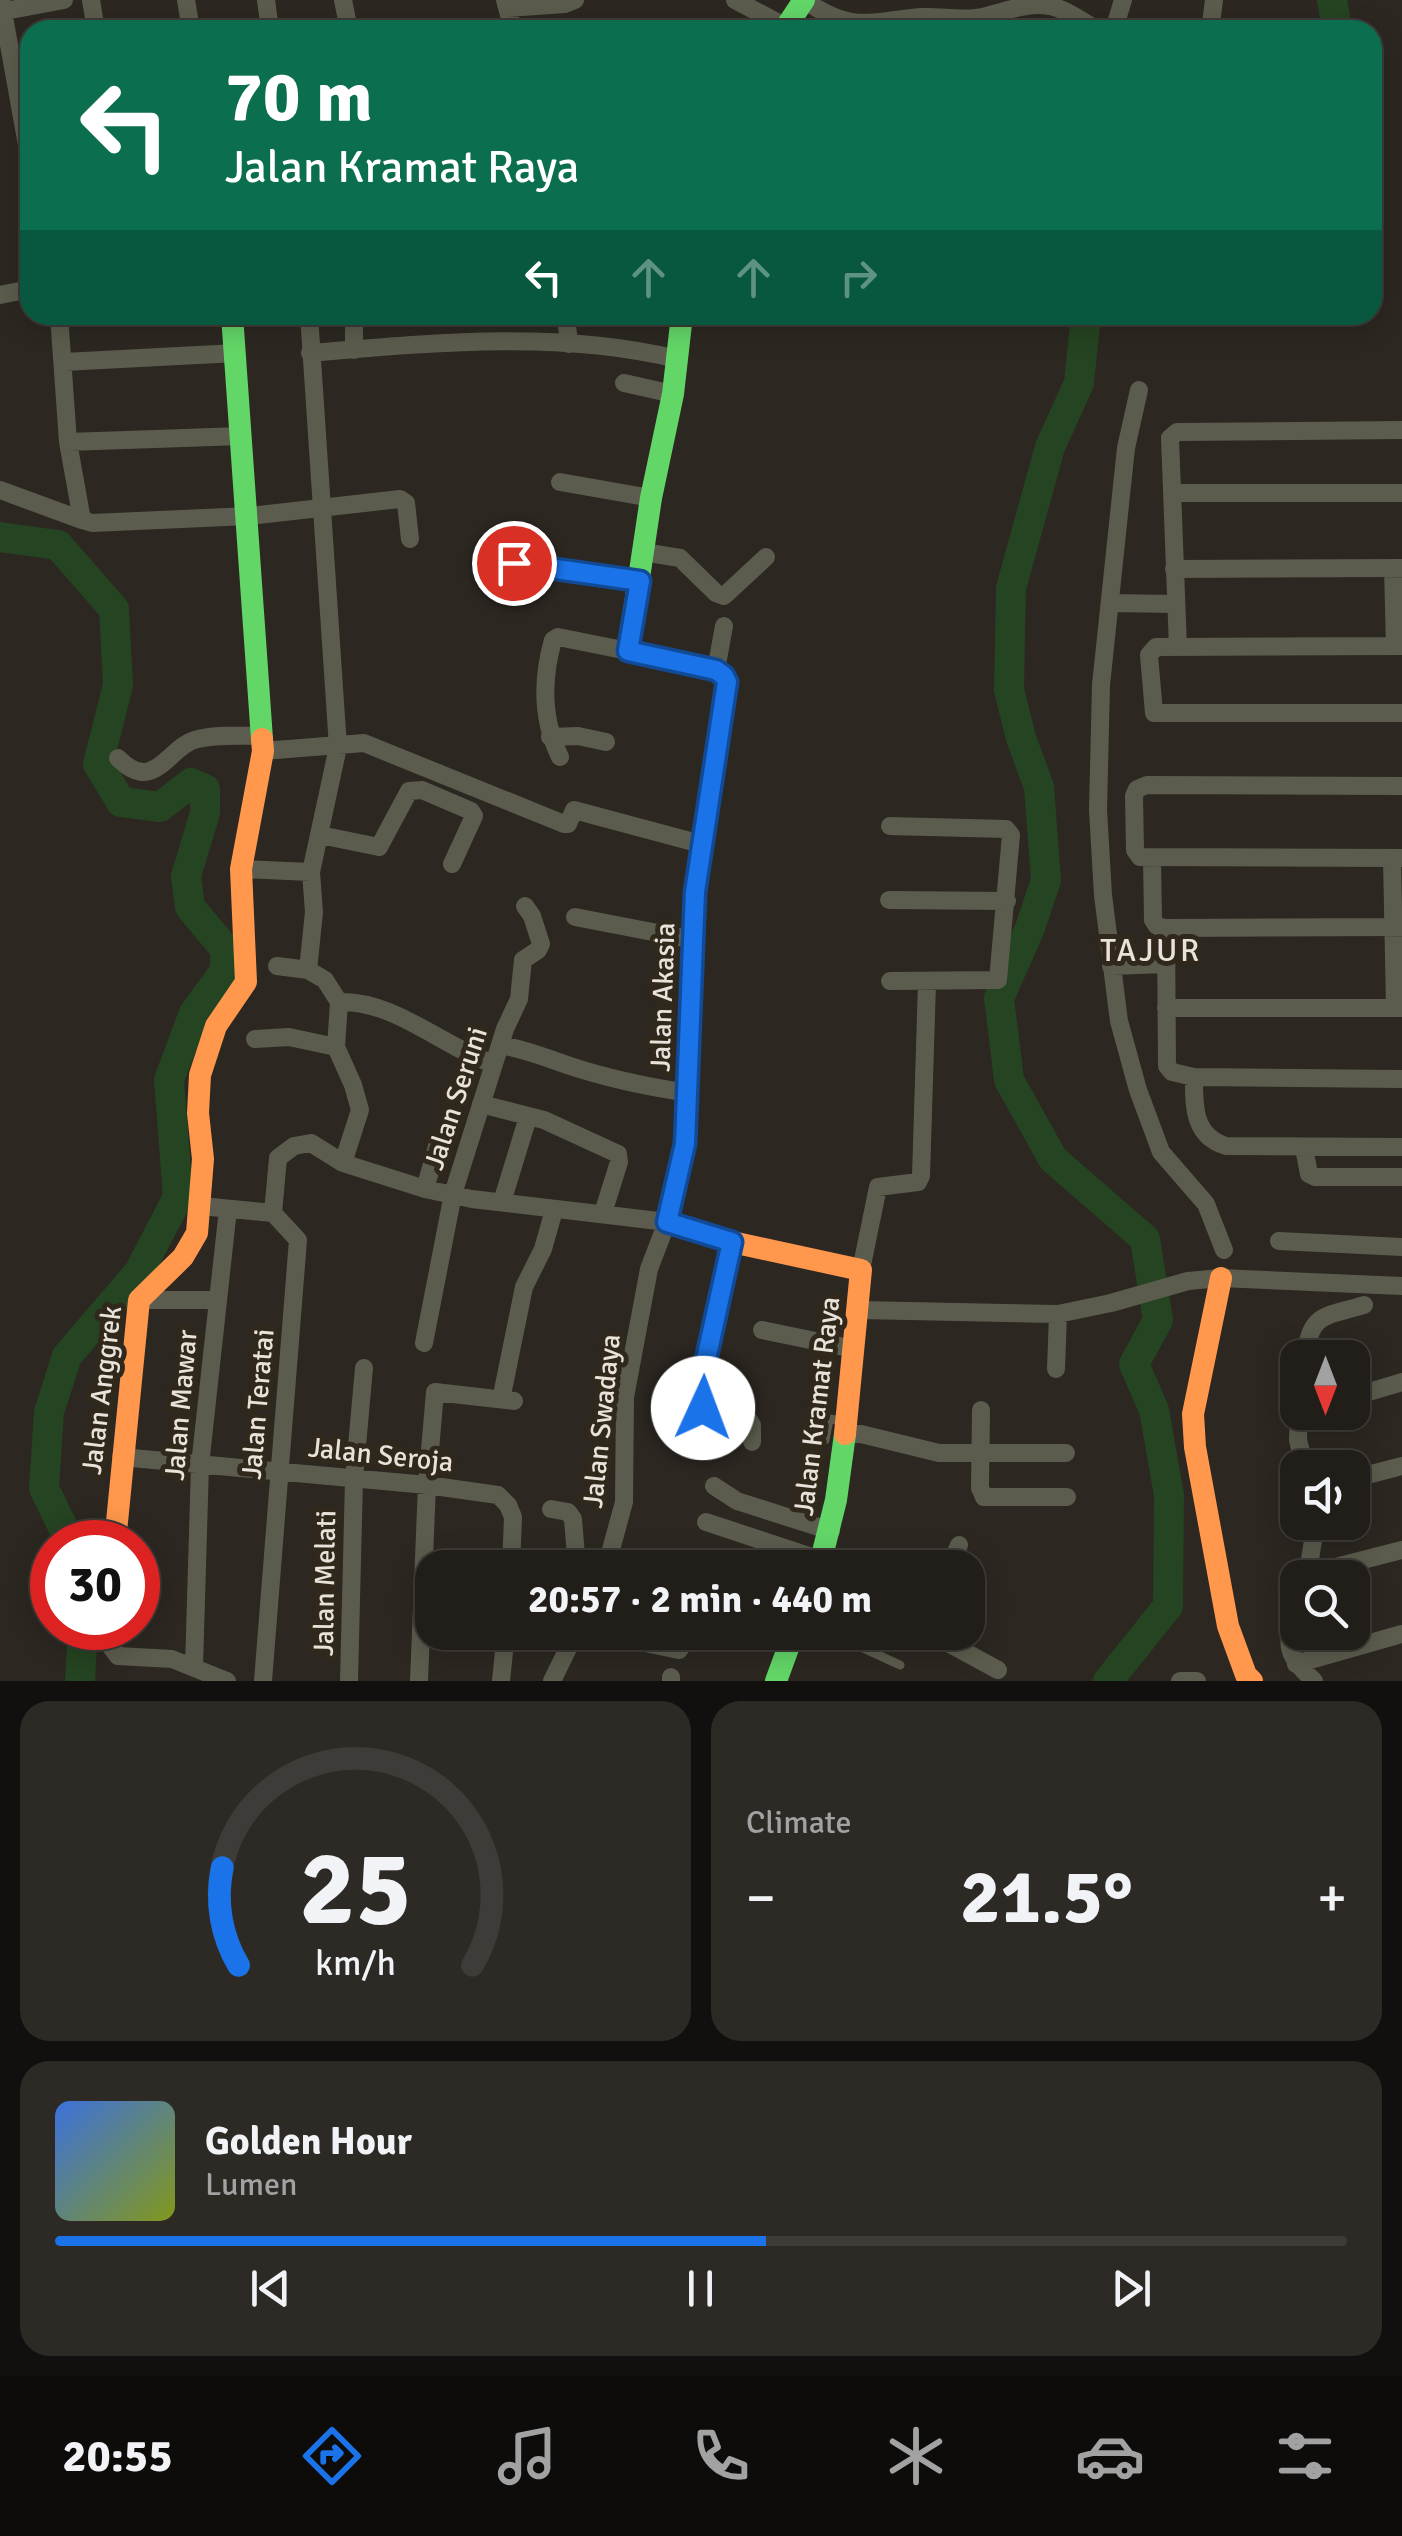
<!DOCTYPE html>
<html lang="en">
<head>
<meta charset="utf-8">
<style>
  body { margin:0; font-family:Signika,sans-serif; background:#2d2a26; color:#f1f3f6; height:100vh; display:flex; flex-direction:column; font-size:38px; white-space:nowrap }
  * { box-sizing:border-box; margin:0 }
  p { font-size:32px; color:#a2a2a2 }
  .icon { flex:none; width:55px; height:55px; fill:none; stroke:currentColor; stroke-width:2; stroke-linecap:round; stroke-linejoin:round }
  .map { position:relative; height:1681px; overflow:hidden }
  .drawer { display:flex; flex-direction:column; gap:20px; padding:20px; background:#12100e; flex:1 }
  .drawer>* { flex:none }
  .top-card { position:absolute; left:20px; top:20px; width:1362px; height:305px; border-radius:30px; box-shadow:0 5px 25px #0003,0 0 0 2px #3e3b38; background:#0b6e4f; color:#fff; overflow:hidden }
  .needle { width:65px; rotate:180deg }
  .tools { position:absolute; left:1280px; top:1340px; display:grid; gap:20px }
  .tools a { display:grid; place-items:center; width:90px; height:90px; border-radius:20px; background:#211d19; box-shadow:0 5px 25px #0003,0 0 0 2px #3e3b38; font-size:50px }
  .speed { position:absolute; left:30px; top:1520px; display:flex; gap:20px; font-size:50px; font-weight:700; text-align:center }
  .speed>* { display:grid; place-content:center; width:130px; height:130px; border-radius:50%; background:#211d19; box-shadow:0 5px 25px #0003,0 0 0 2px #3e3b38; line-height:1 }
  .speed .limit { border:15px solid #d22; background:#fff; color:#111 }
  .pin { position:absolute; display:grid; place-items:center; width:85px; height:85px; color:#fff; margin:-42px; border:5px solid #fff; border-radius:50%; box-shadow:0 2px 10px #0007 }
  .me { position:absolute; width:110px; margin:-55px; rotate:2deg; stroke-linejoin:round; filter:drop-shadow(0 0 8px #0008) }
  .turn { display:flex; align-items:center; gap:35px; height:210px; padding:0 40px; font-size:45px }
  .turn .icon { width:130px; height:130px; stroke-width:2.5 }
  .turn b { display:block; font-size:70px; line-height:85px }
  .lanes { display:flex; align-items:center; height:95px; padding:0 40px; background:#0003; justify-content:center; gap:50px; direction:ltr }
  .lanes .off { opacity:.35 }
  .big { font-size:75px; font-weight:700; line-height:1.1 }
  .drawer .widget { flex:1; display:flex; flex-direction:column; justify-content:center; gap:15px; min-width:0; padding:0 35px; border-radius:30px; background:#2d2a26 }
  .drawer .dial { align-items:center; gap:0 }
  .dial svg { height:260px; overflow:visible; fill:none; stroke:#3e3b38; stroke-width:7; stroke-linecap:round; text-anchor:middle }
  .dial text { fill:#f1f3f6; stroke:none }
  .song { display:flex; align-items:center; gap:30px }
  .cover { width:120px; height:120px; border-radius:15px; background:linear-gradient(135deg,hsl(220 70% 55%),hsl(70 70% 35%)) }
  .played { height:10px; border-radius:5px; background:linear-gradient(90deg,#1a73e8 55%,#3e3b38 55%) }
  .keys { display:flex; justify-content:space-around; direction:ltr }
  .heat { display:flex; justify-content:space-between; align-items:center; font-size:55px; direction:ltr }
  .drawer .tiles { flex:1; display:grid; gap:20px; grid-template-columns:1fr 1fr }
  .widget:last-child { grid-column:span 2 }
  .trip { position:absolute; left:415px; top:1550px; width:570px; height:100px; border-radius:30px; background:#211d19; box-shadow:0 5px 25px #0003,0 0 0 2px #3e3b38; font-weight:700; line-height:100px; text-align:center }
  .dock { display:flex; height:160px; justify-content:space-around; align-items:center; background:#0d0c0a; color:#a2a2a2 }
  .dock .icon { width:70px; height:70px }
  .dock .current { color:#1a73e8 }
  .dock b { font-size:45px; color:#f1f3f6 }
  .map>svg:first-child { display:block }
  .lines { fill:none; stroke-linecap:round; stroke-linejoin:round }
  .river { stroke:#254421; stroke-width:30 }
  .lane { stroke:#5c5c4e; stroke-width:9 }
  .street { stroke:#5c5c4e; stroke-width:18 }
  .fast { stroke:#63d668; stroke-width:22 }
  .slow { stroke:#ff974d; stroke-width:22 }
  .route-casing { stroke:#114b97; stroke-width:25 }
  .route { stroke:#1a73e8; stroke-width:18 }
  .labels { text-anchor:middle; stroke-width:10; stroke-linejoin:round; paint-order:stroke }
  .street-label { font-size:28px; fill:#e8e2da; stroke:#31281c }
  .quarter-label { font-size:32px; letter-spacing:2.5px; fill:#e8e2da; stroke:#31281c }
</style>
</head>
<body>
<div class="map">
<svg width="1402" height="1681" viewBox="0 0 1402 1681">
  <rect width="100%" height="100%" fill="#2c2721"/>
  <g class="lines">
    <path class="river" d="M 1332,0 L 1337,30
      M 1086,315 L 1079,383 L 1050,447 L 1011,588 L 1009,690 L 1021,738 L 1039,787 L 1046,880 L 1030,928 L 999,998 L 1009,1080 L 1053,1159 L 1145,1239 L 1158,1320 L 1134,1364 L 1154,1410 L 1169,1495 L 1168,1606 L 1108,1681
      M 0,537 L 58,545 L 114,609 L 118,685 L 98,764 L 121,802 L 160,807 L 191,783 L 205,789 L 205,813 L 186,876 L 190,907 L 226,950 L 224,972 L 194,1013 L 169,1080 L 178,1197 L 139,1272 L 67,1356 L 49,1412 L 44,1488 L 70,1542
      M 80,1681 L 83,1628"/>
    <path class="lane" d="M 825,1440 L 829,1419 L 844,1421
      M 828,1632 L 900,1665"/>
    <path class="street" d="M 1,0 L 30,162
      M 91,0 L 96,30
      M 186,0 L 191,30
      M 266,0 L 270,30
      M 343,0 L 349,30
      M 505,0 L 513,30
      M 735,0 L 786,27
      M 804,0 C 851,33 869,22 921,17 C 941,16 962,21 982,17 C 1005,12 1026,2 1050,6 C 1069,10 1082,22 1098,30
      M 507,8 L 565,4 L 575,0
      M 0,12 L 64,0
      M 1211,24 L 1214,0
      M 1108,30 L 1116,23 L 1123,0
      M 0,295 L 30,289
      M 59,315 L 68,442 L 82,520 L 92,523 L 249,516 L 400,499 L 406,503 L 410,539
      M 354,315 L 354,350
      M 566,315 L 569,344
      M 310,353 C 430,343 558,330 677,359
      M 64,362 L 236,353
      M 624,383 L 673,394
      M 1139,390 L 1126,448 L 1101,685 L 1098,810 L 1103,895 L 1119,1021 L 1138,1090 L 1161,1152 L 1206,1204 L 1224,1250
      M 68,442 L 242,436
      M 560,482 L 651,498
      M 0,490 L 82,520
      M 1174,493 L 1402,493
      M 643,552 L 680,558 L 716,593 L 724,596 L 766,557
      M 514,563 L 640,581
      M 1393,568 L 1395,646
      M 1174,569 L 1402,568
      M 1110,603 L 1175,604
      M 1402,646 L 1156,647 L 1149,655 L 1154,713 L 1402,713
      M 1178,647 L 1170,438 L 1177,432 L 1402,430
      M 716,670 L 724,626
      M 550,737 L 578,736 L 606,742
      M 263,751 L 364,743 L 564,824 L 568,824 L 574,810 L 701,844
      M 560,757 C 542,720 542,679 553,640 L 558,637 L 628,651
      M 118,758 C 155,796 168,745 198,739 C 218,734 242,736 262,736
      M 1402,786 L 1147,785 L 1137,789 L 1134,796 L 1135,850 L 1140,857 L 1402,858
      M 320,835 L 379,847 L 409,791 L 422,790 L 471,811 L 474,816 L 452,864
      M 1152,858 L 1153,920 L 1157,926 L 1166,928 L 1402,927
      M 1392,858 L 1395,1008
      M 241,869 L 311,872 L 338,747 L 309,315
      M 889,900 L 1007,901
      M 575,917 L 694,940
      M 1166,928 L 1167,1066 L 1172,1072 L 1194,1077 L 1402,1079
      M 277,966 L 308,970 L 325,980 L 339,1002 L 336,1047 L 353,1085 L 360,1110 L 343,1163
      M 1111,966 L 1165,964
      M 308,970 L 314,912 L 311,872
      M 890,981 L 998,980 L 1011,835 L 1006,829 L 890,826
      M 339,1002 C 395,1000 442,1047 494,1064
      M 1166,1008 L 1402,1008
      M 255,1039 L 289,1037 L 336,1047
      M 500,1045 C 524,1049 544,1057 567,1065 C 606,1078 648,1087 689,1093
      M 1194,1077 C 1194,1106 1193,1136 1226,1146 L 1402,1147
      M 481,1104 L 544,1120 L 618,1154 L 619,1162 L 603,1213
      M 1304,1148 L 1309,1174 L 1315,1177 L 1402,1177
      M 425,1189 L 438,1143
      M 502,1202 L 528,1117
      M 201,1206 L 273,1213 L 298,1240 L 263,1681
      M 273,1213 L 278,1158 L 294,1146 L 311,1143 L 343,1163 L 425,1189 L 472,1199 L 667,1222 L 649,1269 L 625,1397 L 624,1502 L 606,1568
      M 1279,1241 L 1402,1247
      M 732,1242 L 696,1405 L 710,1410 L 745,1414 L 752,1425 L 752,1442
      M 861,1270 L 878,1187 L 918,1182 L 921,1176 L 927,983
      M 139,1300 L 217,1300
      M 860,1310 L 1058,1314 L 1111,1303 L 1188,1281 L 1221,1278 L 1402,1286
      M 762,1330 L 854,1349
      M 424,1343 L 453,1194 L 505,1029 L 519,999 L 523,960 L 538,950 L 541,944 L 532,916 L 525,906
      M 1305,1358 C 1310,1312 1325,1317 1364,1305
      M 1056,1369 L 1058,1314
      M 503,1390 L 524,1287 L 543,1249 L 554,1210
      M 1352,1397 L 1402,1382
      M 981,1410 L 980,1488 L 984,1497 L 1067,1497
      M 1299,1412 L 1298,1440 L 1305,1468
      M 847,1434 L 861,1434 L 939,1453 L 1066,1453
      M 121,1457 L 427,1485 L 498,1495 L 508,1505 L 513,1517 L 511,1568
      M 1352,1479 L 1402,1466
      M 714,1486 L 737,1501 L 831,1531
      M 551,1509 L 568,1512 L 573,1519 L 577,1568
      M 706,1522 L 821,1560
      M 949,1568 L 959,1545
      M 1308,1574 L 1402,1550
      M 1307,1578 L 1316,1522
      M 1298,1607 C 1285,1645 1284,1652 1314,1681
      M 110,1628 L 109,1644 L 118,1656 L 172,1659 L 227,1681
      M 592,1632 L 679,1650 L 692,1632
      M 928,1632 L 998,1670
      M 1296,1664 L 1402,1634
      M 194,1667 L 200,1465 L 228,1209
      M 349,1681 L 354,1479 L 364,1368
      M 419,1681 L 427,1485 L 435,1392 L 514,1401
      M 501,1681 L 506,1632
      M 552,1681 L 576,1632
      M 671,1681 L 671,1677
      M 1180,1681 L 1197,1681"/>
    <path class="fast" d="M 784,30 L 804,0
      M 232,315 L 262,739
      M 682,315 L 673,394 L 651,498 L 628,651 L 716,670 L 724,675 L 727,682 L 700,859
      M 819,1568 L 836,1500 L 845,1434
      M 776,1681 L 794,1632"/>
    <path class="slow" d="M 700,859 L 695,892 L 685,1144 L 667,1222 L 732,1242 L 861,1270 L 845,1434
      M 1221,1278 L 1193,1414 L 1195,1447 L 1228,1626 L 1246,1675 L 1252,1681
      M 115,1542 L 139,1300 L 183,1257 L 197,1233 L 203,1159 L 198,1113 L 200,1075 L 216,1026 L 246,982 L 241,869 L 263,751 L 262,739"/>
  </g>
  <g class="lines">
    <defs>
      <path id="route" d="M 514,563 L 640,581 L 628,651 L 716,670 L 724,676 L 727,682 L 695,892 L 685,1144 L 667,1222 L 732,1242 L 696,1405 L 703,1408"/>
    </defs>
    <use href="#route" class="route-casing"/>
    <use href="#route" class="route"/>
  </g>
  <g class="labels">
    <g class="street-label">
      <text transform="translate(662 997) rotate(-88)" y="10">Jalan Akasia</text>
      <text transform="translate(455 1098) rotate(-72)" y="10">Jalan Seruni</text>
      <text transform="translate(101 1390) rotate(-83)" y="10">Jalan Anggrek</text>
      <text transform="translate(257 1404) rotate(-85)" y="10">Jalan Teratai</text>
      <text transform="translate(180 1405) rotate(-85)" y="10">Jalan Mawar</text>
      <text transform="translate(816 1406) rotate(-83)" y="10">Jalan Kramat Raya</text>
      <text transform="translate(601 1421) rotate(-84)" y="10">Jalan Swadaya</text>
      <text transform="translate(381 1454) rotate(6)" y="10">Jalan Seroja</text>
      <text transform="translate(324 1583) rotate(-89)" y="10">Jalan Melati</text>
    </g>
    <g class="quarter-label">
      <text x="1151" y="961">TAJUR</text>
    </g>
  </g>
</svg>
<div class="tools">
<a><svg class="needle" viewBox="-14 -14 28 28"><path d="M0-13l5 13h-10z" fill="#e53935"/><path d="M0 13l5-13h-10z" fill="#a2a2a2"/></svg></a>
<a><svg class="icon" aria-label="sound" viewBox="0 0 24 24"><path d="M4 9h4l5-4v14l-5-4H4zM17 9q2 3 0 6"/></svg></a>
<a><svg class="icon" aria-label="search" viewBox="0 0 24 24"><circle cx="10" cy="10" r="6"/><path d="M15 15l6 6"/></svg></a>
</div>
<div class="speed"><div class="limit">30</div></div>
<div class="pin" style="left:514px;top:563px;background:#d93025"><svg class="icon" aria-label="arrive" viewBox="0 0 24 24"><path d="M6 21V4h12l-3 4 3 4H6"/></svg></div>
<svg class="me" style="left:703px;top:1408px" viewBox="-20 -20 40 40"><circle r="19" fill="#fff"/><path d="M0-13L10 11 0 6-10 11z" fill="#1a73e8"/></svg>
<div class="trip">20:57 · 2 min · 440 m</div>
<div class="top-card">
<div class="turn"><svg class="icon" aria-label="left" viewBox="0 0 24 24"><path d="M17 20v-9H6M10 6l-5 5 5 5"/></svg><div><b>70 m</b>Jalan Kramat Raya</div></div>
<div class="lanes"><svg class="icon" aria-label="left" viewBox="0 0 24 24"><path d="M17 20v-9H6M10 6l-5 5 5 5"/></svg><svg class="icon off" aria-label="ahead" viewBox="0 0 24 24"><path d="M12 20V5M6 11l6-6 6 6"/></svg><svg class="icon off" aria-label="ahead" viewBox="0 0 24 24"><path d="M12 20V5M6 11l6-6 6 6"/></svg><svg class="icon off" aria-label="right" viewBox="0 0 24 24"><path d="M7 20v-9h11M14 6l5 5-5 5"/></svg></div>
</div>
</div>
<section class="drawer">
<div class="tiles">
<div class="widget dial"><svg viewBox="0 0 100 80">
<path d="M14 69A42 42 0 1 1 86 69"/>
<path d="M14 69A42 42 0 0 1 9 39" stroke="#1a73e8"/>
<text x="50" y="56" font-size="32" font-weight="700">25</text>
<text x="50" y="72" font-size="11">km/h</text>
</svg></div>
<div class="widget"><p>Climate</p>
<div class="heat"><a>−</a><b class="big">21.5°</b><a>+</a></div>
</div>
<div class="widget">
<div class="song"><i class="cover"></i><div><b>Golden Hour</b><p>Lumen</p></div></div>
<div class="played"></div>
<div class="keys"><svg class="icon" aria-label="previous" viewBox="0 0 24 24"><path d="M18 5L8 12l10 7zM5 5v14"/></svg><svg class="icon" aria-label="pause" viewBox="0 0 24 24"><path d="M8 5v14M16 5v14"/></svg><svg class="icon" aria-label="next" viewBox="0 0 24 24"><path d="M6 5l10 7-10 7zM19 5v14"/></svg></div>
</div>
</div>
</section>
<nav class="dock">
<b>20:55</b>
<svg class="icon current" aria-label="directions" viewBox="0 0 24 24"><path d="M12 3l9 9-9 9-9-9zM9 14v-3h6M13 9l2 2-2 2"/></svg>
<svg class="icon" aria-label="music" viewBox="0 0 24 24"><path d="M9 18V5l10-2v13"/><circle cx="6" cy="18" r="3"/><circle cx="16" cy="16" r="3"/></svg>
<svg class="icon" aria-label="phone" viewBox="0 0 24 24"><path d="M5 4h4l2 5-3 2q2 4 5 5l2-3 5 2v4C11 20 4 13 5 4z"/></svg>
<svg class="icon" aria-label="climate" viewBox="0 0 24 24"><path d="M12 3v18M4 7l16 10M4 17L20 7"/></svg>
<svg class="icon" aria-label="car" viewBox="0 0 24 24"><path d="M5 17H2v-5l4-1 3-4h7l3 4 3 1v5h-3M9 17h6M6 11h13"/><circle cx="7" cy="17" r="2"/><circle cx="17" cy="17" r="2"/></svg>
<svg class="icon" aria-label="filters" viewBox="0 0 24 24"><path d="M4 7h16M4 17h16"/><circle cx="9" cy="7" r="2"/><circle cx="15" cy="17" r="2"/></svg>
</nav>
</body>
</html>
